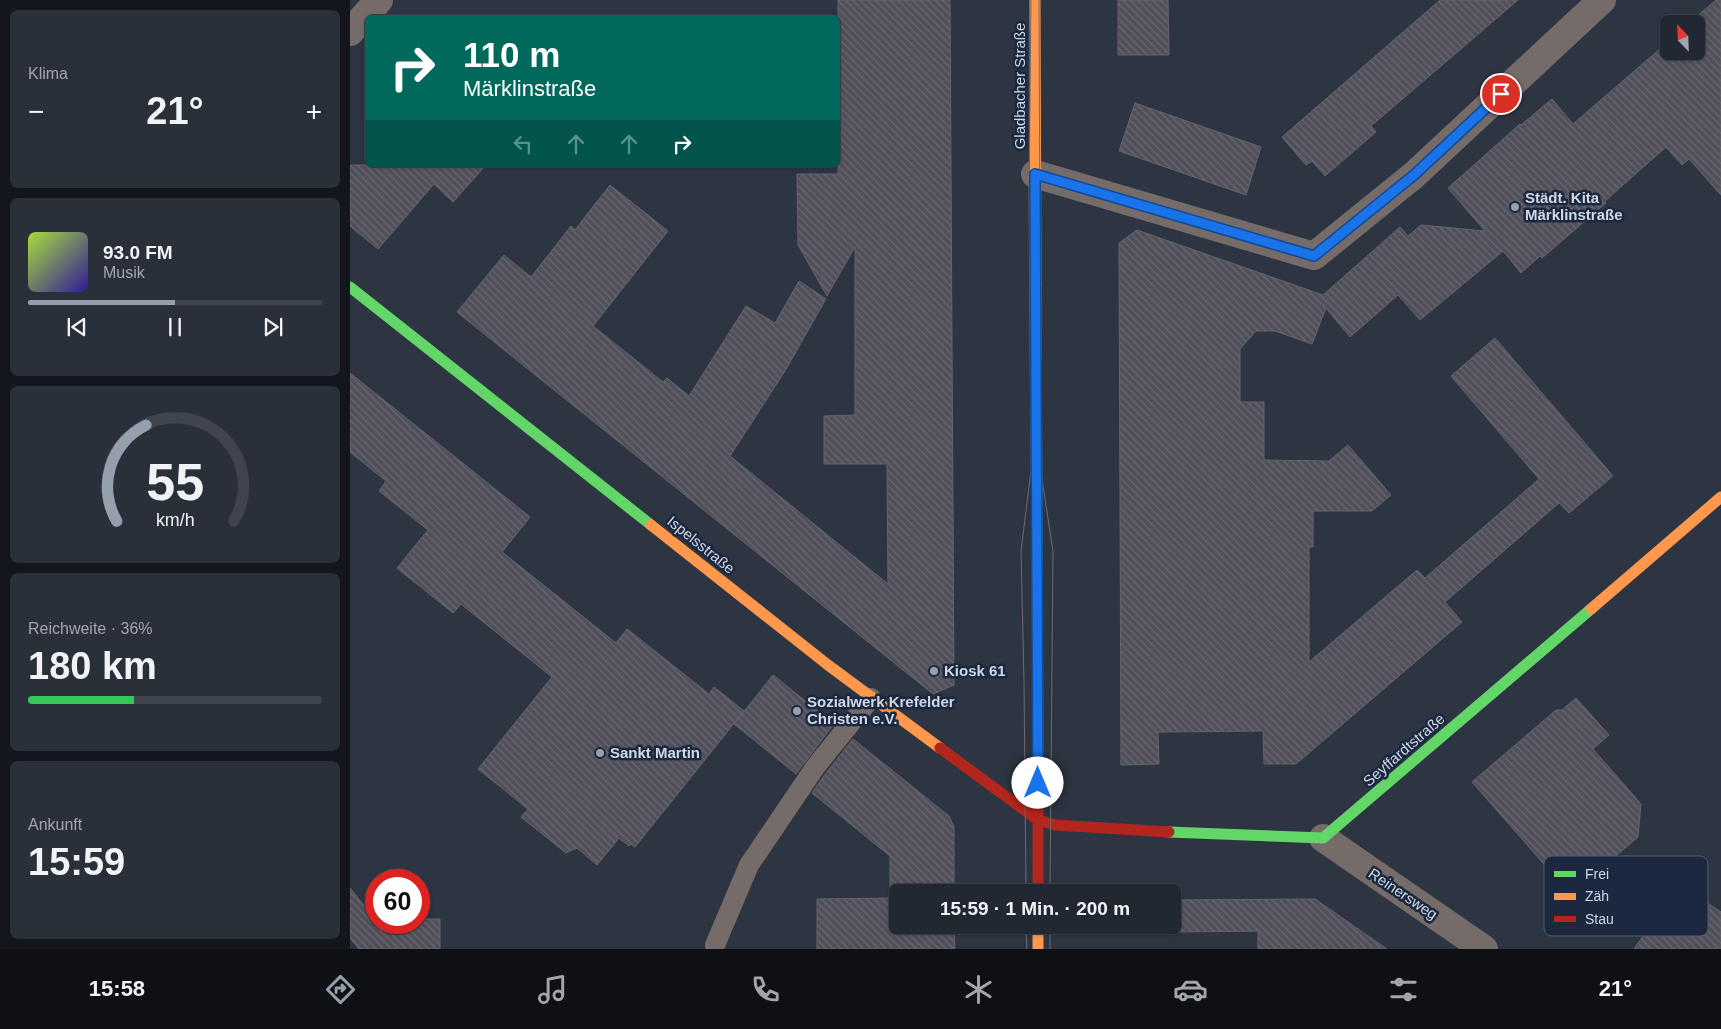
<!DOCTYPE html>
<html lang="de">
<head>
<meta charset="utf-8">
<style>
  body { margin:0; font-family:Arial,sans-serif; background:#2a303a; color:#f1f3f6; height:100vh; display:flex; flex-direction:column; font-size:19px; white-space:nowrap }
  * { box-sizing:border-box; margin:0 }
  p { font-size:16px; color:#a2a6ac }
  .icon { flex:none; width:28px; height:28px; fill:none; stroke:currentColor; stroke-width:2; stroke-linecap:round; stroke-linejoin:round }
  .map { position:relative; flex:1; overflow:hidden }
  .panel { display:flex; flex-direction:column; gap:10px; padding:10px; background:#13161c; width:350px }
  .panel>* { flex:none }
  .banner { position:absolute; left:15px; top:15px; width:475px; height:152px; border-radius:8px; box-shadow:0 1px 4px #0004,0 0 0 1px #3f444d; background:#00695c; color:#fff; overflow:hidden }
  .needle { width:32px; rotate:337deg }
  .tools { position:absolute; left:1310px; top:15px; display:grid; gap:10px }
  .tools a { display:grid; place-items:center; width:45px; height:45px; border-radius:8px; background:#222832; box-shadow:0 1px 4px #0004,0 0 0 1px #3f444d; font-size:25px }
  .speed { position:absolute; left:15px; top:869px; display:flex; gap:10px; font-size:25px; font-weight:700; text-align:center }
  .speed>* { display:grid; place-content:center; width:65px; height:65px; border-radius:50%; background:#222832; box-shadow:0 1px 4px #0004,0 0 0 1px #3f444d; line-height:1 }
  .speed .limit { border:8px solid #d22; background:#fff; color:#111 }
  .pin { position:absolute; display:grid; place-items:center; width:42px; height:42px; color:#fff; margin:-21px; border:2px solid #fff; border-radius:50%; box-shadow:0 1px 5px #0007 }
  .me { position:absolute; width:55px; margin:-28px; rotate:0deg; stroke-linejoin:round; filter:drop-shadow(0 0 4px #0008) }
  .turn { display:flex; align-items:center; gap:18px; height:105px; padding:0 15px; font-size:22px }
  .turn .icon { width:65px; height:65px; stroke-width:2.5 }
  .turn b { display:block; font-size:35px; line-height:42px }
  .lanes { display:flex; align-items:center; height:48px; padding:0 15px; background:#0003; justify-content:center; gap:25px; direction:ltr }
  .lanes .off { opacity:.35 }
  .big { font-size:38px; font-weight:700; line-height:1.1 }
  .panel .tile { flex:1; display:flex; flex-direction:column; justify-content:center; gap:8px; min-width:0; padding:0 18px; border-radius:8px; background:#2a303a }
  .panel .dial { align-items:center; gap:0 }
  .dial svg { height:130px; overflow:visible; fill:none; stroke:#3f444d; stroke-width:7; stroke-linecap:round; text-anchor:middle }
  .dial text { fill:#f1f3f6; stroke:none }
  .song { display:flex; align-items:center; gap:15px }
  .cover { width:60px; height:60px; border-radius:8px; background:linear-gradient(135deg,hsl(80 70% 55%),hsl(250 70% 35%)) }
  .played { height:5px; border-radius:2px; background:linear-gradient(90deg,#969fad 50%,#3f444d 50%) }
  .keys { display:flex; justify-content:space-around; direction:ltr }
  .heat { display:flex; justify-content:space-between; align-items:center; font-size:28px; direction:ltr }
  .charge { height:8px; border-radius:4px; background:linear-gradient(90deg,#34c759 36%,#3f444d 0) }
  .trip { position:absolute; left:539px; top:884px; width:292px; height:50px; border-radius:8px; background:#222832; box-shadow:0 1px 4px #0004,0 0 0 1px #3f444d; font-weight:700; line-height:50px; text-align:center }
  .menu { display:flex; height:80px; justify-content:space-around; align-items:center; background:#0e1014; color:#a2a6ac }
  .menu .icon { width:35px; height:35px }
  .menu .on { color:#969fad }
  .menu b { font-size:22px; color:#f1f3f6 }
  main { display:flex; flex:1; min-height:0 }
  .map>svg:first-child { display:block }
  .building { fill:url(#building-back-hatch); stroke:#65646d }
  .lines { fill:none; stroke-linecap:round; stroke-linejoin:round }
  .lane { stroke:#756b69; stroke-width:20 }
  .street { stroke:#756b69; stroke-width:28 }
  .fast { stroke:#63d668; stroke-width:11 }
  .slow { stroke:#ff974d; stroke-width:11 }
  .jam { stroke:#b3261e; stroke-width:11 }
  .tram { stroke:#6e6b70; stroke-width:1 }
  .route-casing { stroke:#114b97; stroke-width:12 }
  .route { stroke:#1a73e8; stroke-width:9 }
  .poi-dot { fill:#969fad; stroke:#1b283f; stroke-width:2 }
  .labels { text-anchor:middle; stroke-width:5; stroke-linejoin:round; paint-order:stroke }
  .street-label { font-size:15px; fill:#cfd8e6; stroke:#1b283f }
  .poi-label { font-size:15px; font-weight:bold; fill:#cfd8e6; stroke:#1b283f; text-anchor:start }
  .key { fill:#1b283f; stroke:#515d71; stroke-width:1 }
  .key-label { font-size:14px; fill:#cfd8e6 }
</style>
</head>
<body>
<main>
<section class="panel">
<div class="tile"><p>Klima</p>
<div class="heat"><a>−</a><b class="big">21°</b><a>+</a></div>
</div>
<div class="tile">
<div class="song"><i class="cover"></i><div><b>93.0 FM</b><p>Musik</p></div></div>
<div class="played"></div>
<div class="keys"><svg class="icon" aria-label="previous" viewBox="0 0 24 24"><path d="M18 5L8 12l10 7zM5 5v14"/></svg><svg class="icon" aria-label="pause" viewBox="0 0 24 24"><path d="M8 5v14M16 5v14"/></svg><svg class="icon" aria-label="next" viewBox="0 0 24 24"><path d="M6 5l10 7-10 7zM19 5v14"/></svg></div>
</div>
<div class="tile dial"><svg viewBox="0 0 100 80">
<path d="M14 69A42 42 0 1 1 86 69"/>
<path d="M14 69A42 42 0 0 1 32 10" stroke="#969fad"/>
<text x="50" y="56" font-size="32" font-weight="700">55</text>
<text x="50" y="72" font-size="11">km/h</text>
</svg></div>
<div class="tile"><p>Reichweite · 36%</p><b class="big">180 km</b><div class="charge"></div></div>
<div class="tile"><p>Ankunft</p><b class="big">15:59</b></div>
</section>
<div class="map">
<svg width="1371" height="949" viewBox="0 0 1371 949">
  <defs>
    <pattern id="building-back-hatch" width="6" height="6" patternUnits="userSpaceOnUse" patternTransform="scale(1.25)"><rect width="6" height="6" fill="#514f59"/><path d="M-1 5l2 2M0 0l6 6M5-1l2 2" fill="none" stroke="#696871"/></pattern>
  </defs>
  <rect width="100%" height="100%" fill="#2d3542"/>
  <path class="building" d="M 488,0 L 600,0 L 604,685 L 583,694 L 107,312 L 154,255 L 181,277 L 221,226 L 225,230 L 260,185 L 318,231 L 243,326 L 313,382 L 317,378 L 339,396 L 396,306 L 425,323 L 449,281 L 476,299 L 435,371 L 380,456 L 538,584 L 537,464 L 474,464 L 474,416 L 505,415 L 505,247 L 477,296 L 448,245 L 447,174 L 488,174 Z
    M 768,0 L 818,0 L 819,55 L 768,55 Z
    M 1090,0 L 1168,0 L 1021,126 L 1026,132 L 975,176 L 962,161 L 956,165 L 932,137 Z
    M 1366,0 L 1371,0 L 1371,195 L 1339,159 L 1332,165 L 1316,147 L 1255,201 L 1256,203 L 1192,258 L 1190,256 L 1171,273 L 1153,251 L 1070,320 L 1048,295 L 1000,337 L 976,308 L 962,344 L 925,331 L 906,331 L 890,349 L 890,402 L 914,402 L 914,460 L 979,461 L 998,445 L 1041,495 L 1022,511 L 963,511 L 963,547 L 959,547 L 959,662 L 1067,570 L 1075,578 L 1189,479 L 1101,376 L 1145,338 L 1263,476 L 1219,513 L 1209,503 L 1095,602 L 1112,622 L 946,764 L 914,764 L 913,731 L 808,732 L 809,764 L 771,765 L 769,243 L 787,230 L 973,295 L 1050,227 L 1058,236 L 1071,225 L 1135,231 L 1098,188 L 1170,124 L 1171,125 L 1202,99 L 1223,124 L 1319,41 L 1319,51 L 1346,51 L 1346,24 L 1338,24 Z
    M 785,103 L 911,147 L 896,195 L 769,151 Z
    M 0,165 L 136,165 L 103,202 L 84,184 L 28,249 L 0,226 Z
    M 0,373 L 180,517 L 152,552 L 266,643 L 277,629 L 359,694 L 364,687 L 394,711 L 285,847 L 281,844 L 279,846 L 269,838 L 247,865 L 227,848 L 216,853 L 171,817 L 178,809 L 128,769 L 202,677 L 111,604 L 103,613 L 47,568 L 78,530 L 29,491 L 36,481 L 0,452 Z
    M 423,675 L 484,724 L 446,774 L 384,724 Z
    M 1226,698 L 1259,735 L 1243,749 L 1291,804 L 1288,837 L 1230,887 L 1224,880 L 1206,878 L 1122,782 L 1206,710 L 1212,710 Z
    M 503,739 L 599,816 L 604,827 L 604,892 L 548,892 L 548,925 L 604,925 L 605,949 L 467,949 L 467,899 L 540,898 L 540,856 L 462,793 L 476,773 Z
    M 1329,884 L 1371,912 L 1371,949 L 1284,949 Z
    M 0,888 L 26,920 L 26,922 L 69,922 L 69,919 L 90,919 L 90,949 L 9,949 L 0,938 Z
    M 965,899 L 1037,949 L 908,949 L 908,931 L 822,932 L 822,900 Z"/>
  <g class="lines">
    <path class="lane" d="M 365,945 L 399,865 L 466,766 L 521,698"/>
    <path class="street" d="M 0,32 L 29,0
      M 685,174 L 964,256 L 1064,175 L 1252,0
      M 973,838 L 1134,949"/>
    <path class="fast" d="M 686,283 L 688,767
      M 0,287 L 301,525
      M 819,832 L 973,838 L 1241,609"/>
    <path class="slow" d="M 685,0 L 686,283
      M 301,525 L 478,665 L 590,748
      M 1241,609 L 1371,497
      M 688,925 L 688,949"/>
    <path class="jam" d="M 590,748 L 688,820 L 706,825 L 819,832
      M 688,767 L 688,892"/>
    <path class="tram" d="M 689,0 L 691,473 L 703,551 L 700,892
      M 676,892 L 674,682 L 671,551 L 681,471 L 679,191 L 681,0
      M 676,925 L 677,949
      M 700,925 L 700,949"/>
  </g>
  <g class="lines">
    <defs>
      <path id="route" d="M 688,783 L 685,174 L 964,256 L 1064,175 L 1151,94"/>
    </defs>
    <use href="#route" class="route-casing"/>
    <use href="#route" class="route"/>
  </g>
  <g class="poi-dot">
    <circle cx="1165" cy="207" r="5"/>
    <circle cx="584" cy="671" r="5"/>
    <circle cx="447" cy="711" r="5"/>
    <circle cx="250" cy="753" r="5"/>
  </g>
  <g class="labels">
    <g class="street-label">
      <text transform="translate(670 86) rotate(-90)" y="5">Gladbacher Straße</text>
      <text transform="translate(351 545) rotate(39)" y="5">Ispelsstraße</text>
      <text transform="translate(1054 750) rotate(-41)" y="5">Seyffardtstraße</text>
      <text transform="translate(1053 894) rotate(34)" y="5">Reinersweg</text>
    </g>
    <g class="poi-label">
      <text x="1175" y="203">Städt. Kita<tspan x="1175" dy="17">Märklinstraße</tspan></text>
      <text x="594" y="676">Kiosk 61</text>
      <text x="457" y="707">Sozialwerk Krefelder<tspan x="457" dy="17">Christen e.V.</tspan></text>
      <text x="260" y="758">Sankt Martin</text>
    </g>
  </g>
  <rect x="1194" y="856" width="164" height="80" rx="8" class="key"/>
  <rect x="1204" y="871" width="22" height="6" fill="#63d668"/>
  <rect x="1204" y="893" width="22" height="7" fill="#ff974d"/>
  <rect x="1204" y="916" width="22" height="6" fill="#b3261e"/>
  <g class="key-label">
    <text x="1235" y="879">Frei</text>
    <text x="1235" y="901">Zäh</text>
    <text x="1235" y="924">Stau</text>
  </g>
</svg>
<div class="tools">
<a><svg class="needle" viewBox="-14 -14 28 28"><path d="M0-13l5 13h-10z" fill="#e53935"/><path d="M0 13l5-13h-10z" fill="#a2a6ac"/></svg></a>
</div>
<div class="speed"><div class="limit">60</div></div>
<div class="pin" style="left:1151px;top:94px;background:#d93025"><svg class="icon" aria-label="arrive" viewBox="0 0 24 24"><path d="M6 21V4h12l-3 4 3 4H6"/></svg></div>
<svg class="me" style="left:688px;top:783px" viewBox="-20 -20 40 40"><circle r="19" fill="#fff"/><path d="M0-13L10 11 0 6-10 11z" fill="#1a73e8"/></svg>
<div class="trip">15:59 · 1 Min. · 200 m</div>
<div class="banner">
<div class="turn"><svg class="icon" aria-label="right" viewBox="0 0 24 24"><path d="M7 20v-9h11M14 6l5 5-5 5"/></svg><div><b>110 m</b>Märklinstraße</div></div>
<div class="lanes"><svg class="icon off" aria-label="left" viewBox="0 0 24 24"><path d="M17 20v-9H6M10 6l-5 5 5 5"/></svg><svg class="icon off" aria-label="ahead" viewBox="0 0 24 24"><path d="M12 20V5M6 11l6-6 6 6"/></svg><svg class="icon off" aria-label="ahead" viewBox="0 0 24 24"><path d="M12 20V5M6 11l6-6 6 6"/></svg><svg class="icon" aria-label="right" viewBox="0 0 24 24"><path d="M7 20v-9h11M14 6l5 5-5 5"/></svg></div>
</div>
</div>
</main>
<nav class="menu">
<b>15:58</b>
<svg class="icon on" aria-label="directions" viewBox="0 0 24 24"><path d="M12 3l9 9-9 9-9-9zM9 14v-3h6M13 9l2 2-2 2"/></svg>
<svg class="icon" aria-label="music" viewBox="0 0 24 24"><path d="M9 18V5l10-2v13"/><circle cx="6" cy="18" r="3"/><circle cx="16" cy="16" r="3"/></svg>
<svg class="icon" aria-label="phone" viewBox="0 0 24 24"><path d="M5 4h4l2 5-3 2q2 4 5 5l2-3 5 2v4C11 20 4 13 5 4z"/></svg>
<svg class="icon" aria-label="climate" viewBox="0 0 24 24"><path d="M12 3v18M4 7l16 10M4 17L20 7"/></svg>
<svg class="icon" aria-label="car" viewBox="0 0 24 24"><path d="M5 17H2v-5l4-1 3-4h7l3 4 3 1v5h-3M9 17h6M6 11h13"/><circle cx="7" cy="17" r="2"/><circle cx="17" cy="17" r="2"/></svg>
<svg class="icon" aria-label="filters" viewBox="0 0 24 24"><path d="M4 7h16M4 17h16"/><circle cx="9" cy="7" r="2"/><circle cx="15" cy="17" r="2"/></svg>
<b>21°</b>
</nav>
</body>
</html>
